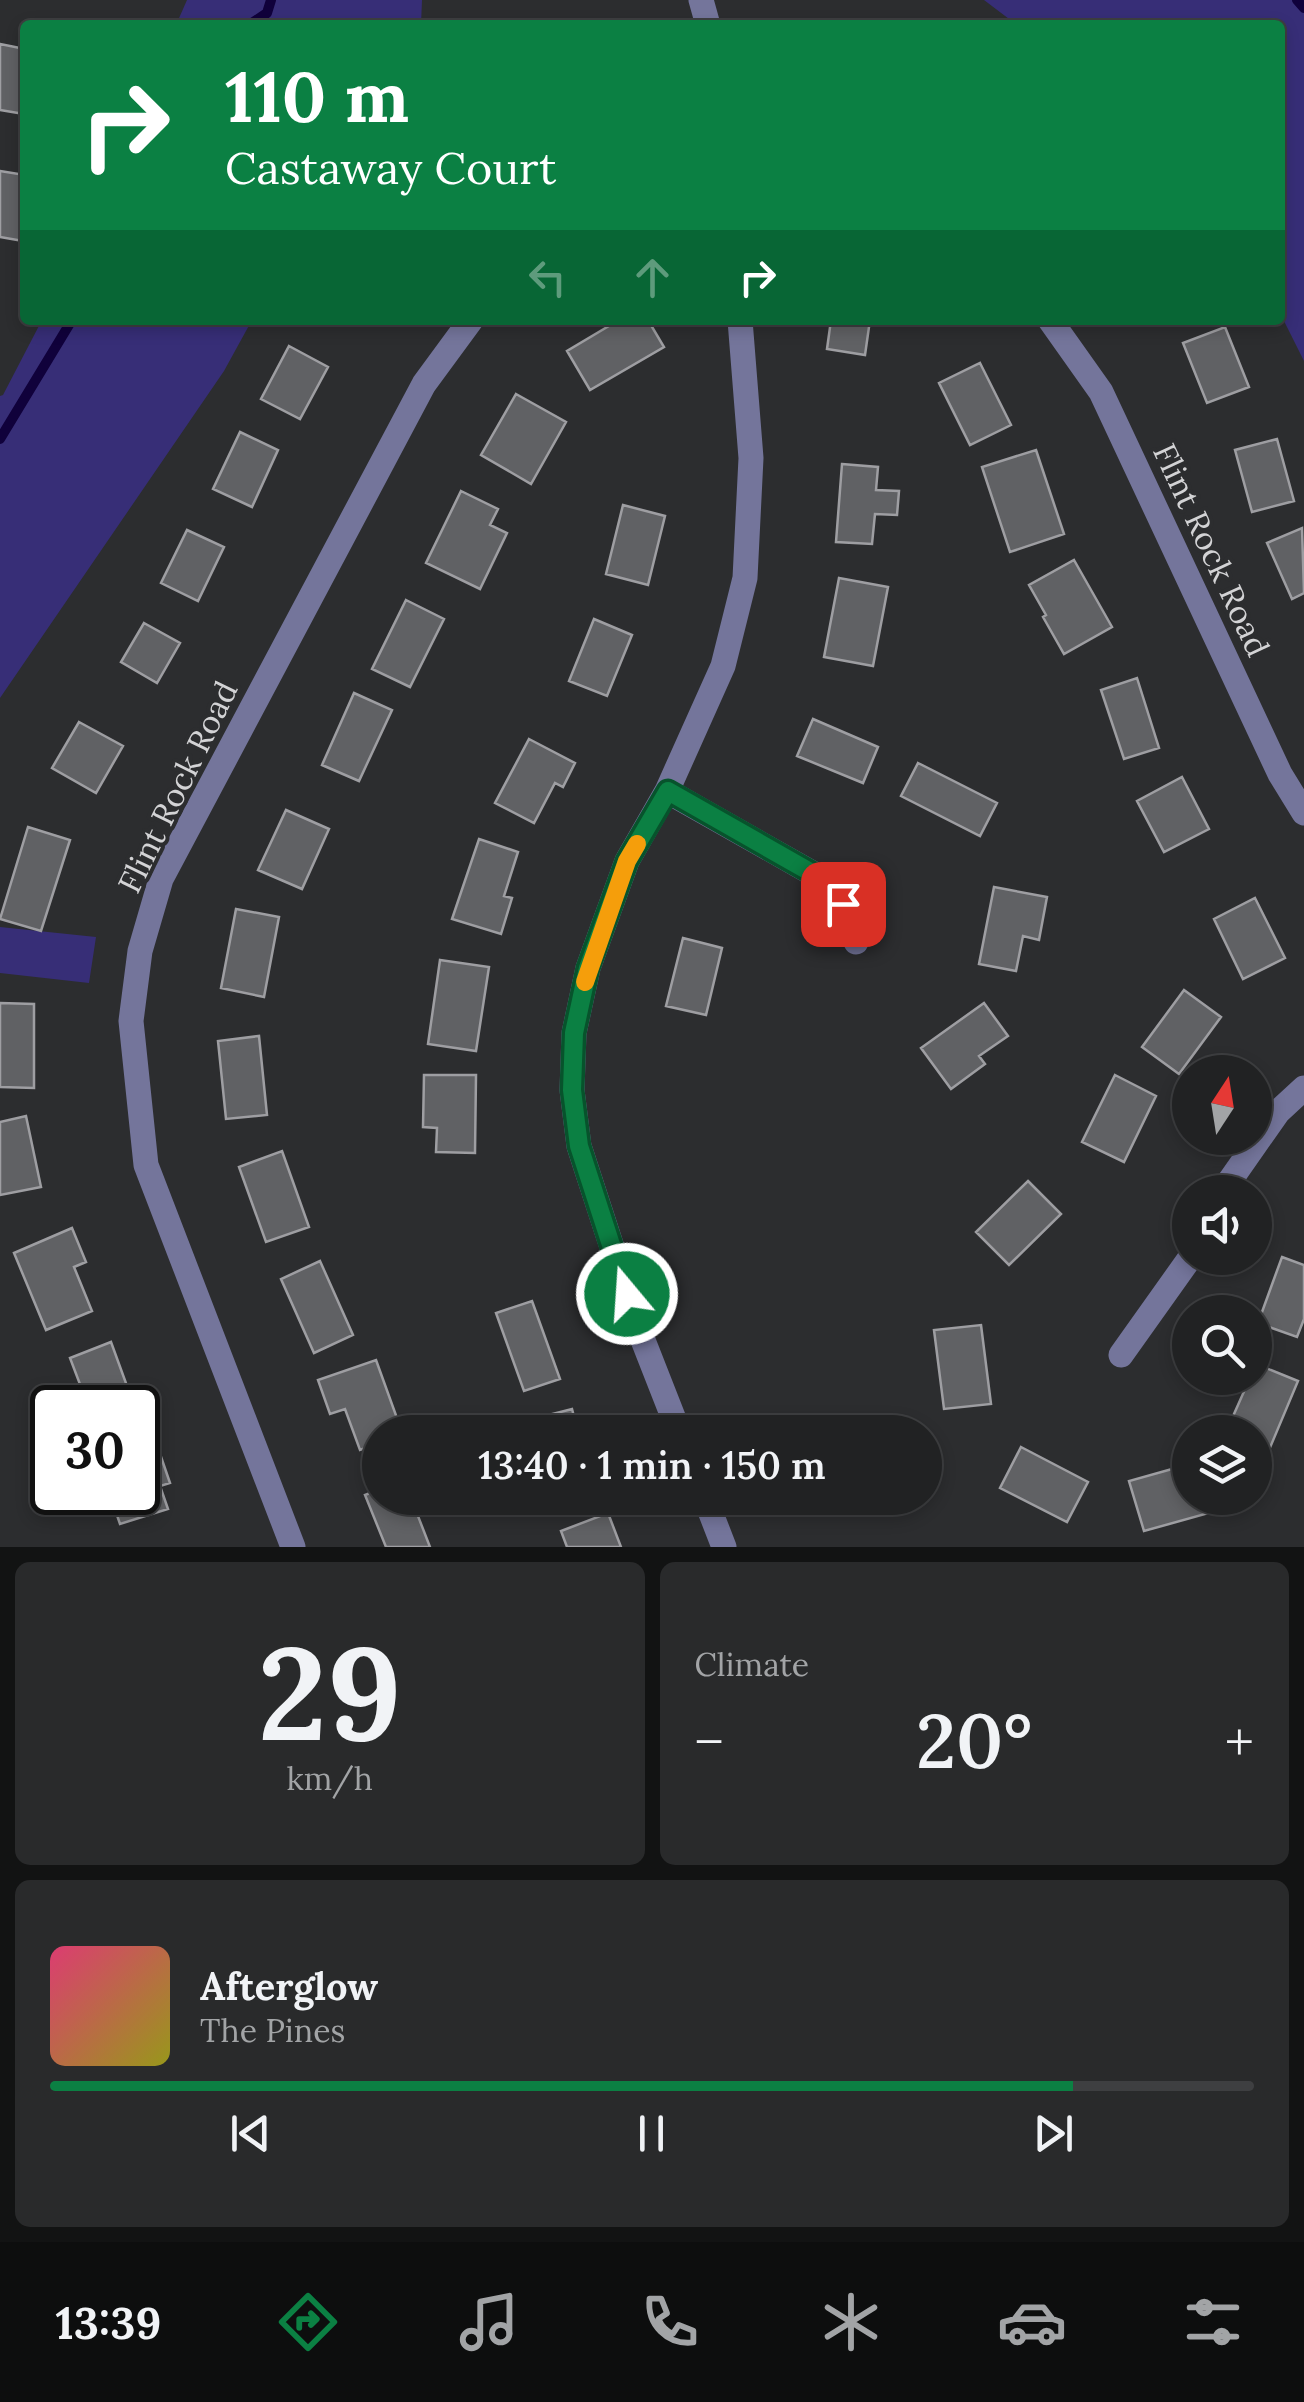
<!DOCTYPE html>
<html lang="en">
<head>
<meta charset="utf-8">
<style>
  body { margin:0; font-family:Lora,serif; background:#292a2b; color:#f1f3f6; height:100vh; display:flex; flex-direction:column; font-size:38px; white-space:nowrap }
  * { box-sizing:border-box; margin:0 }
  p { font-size:32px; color:#a2a4a6 }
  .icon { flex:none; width:55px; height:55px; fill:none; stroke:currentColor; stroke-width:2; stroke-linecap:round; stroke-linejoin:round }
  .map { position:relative; height:1547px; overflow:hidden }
  .sheet { display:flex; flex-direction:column; gap:15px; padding:15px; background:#121313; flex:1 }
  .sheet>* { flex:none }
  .top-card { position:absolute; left:20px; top:20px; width:1265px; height:305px; border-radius:10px; box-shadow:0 5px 15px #0003,0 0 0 2px #3e3f41; background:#0b8043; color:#fff; overflow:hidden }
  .needle { width:65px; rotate:12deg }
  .controls { position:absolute; left:1172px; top:1055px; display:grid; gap:20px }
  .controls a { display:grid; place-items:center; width:100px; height:100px; border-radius:50%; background:#212223; box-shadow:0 5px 15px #0003,0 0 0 2px #3e3f41; font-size:50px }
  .speed { position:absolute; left:30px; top:1385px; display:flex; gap:20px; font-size:50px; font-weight:700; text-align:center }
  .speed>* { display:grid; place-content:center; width:130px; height:130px; border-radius:50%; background:#212223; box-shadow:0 5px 15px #0003,0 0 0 2px #3e3f41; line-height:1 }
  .speed .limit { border:5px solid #111; border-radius:15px; background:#fff; color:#111 }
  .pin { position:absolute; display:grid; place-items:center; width:85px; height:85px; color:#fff; margin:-42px; border-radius:20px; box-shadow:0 5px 15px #0006 }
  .me { position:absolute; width:110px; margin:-55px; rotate:342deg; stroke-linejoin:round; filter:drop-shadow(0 0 8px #0008) }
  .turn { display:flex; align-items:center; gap:35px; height:210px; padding:0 40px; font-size:45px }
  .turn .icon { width:130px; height:130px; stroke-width:2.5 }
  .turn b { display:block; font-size:70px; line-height:85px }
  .lanes { display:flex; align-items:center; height:95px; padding:0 40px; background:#0003; justify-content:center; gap:50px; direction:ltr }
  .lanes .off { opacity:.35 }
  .big { font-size:75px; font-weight:600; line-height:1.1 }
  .sheet .tile { flex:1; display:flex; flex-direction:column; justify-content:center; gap:15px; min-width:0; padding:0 35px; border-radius:15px; background:#292a2b }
  .sheet .dial { align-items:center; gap:0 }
  .dial b { font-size:130px; line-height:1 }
  .song { display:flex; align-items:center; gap:30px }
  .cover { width:120px; height:120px; border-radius:15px; background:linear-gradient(135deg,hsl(340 70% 55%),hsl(60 70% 35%)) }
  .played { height:10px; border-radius:5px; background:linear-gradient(90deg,#0b8043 85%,#3e3f41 85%) }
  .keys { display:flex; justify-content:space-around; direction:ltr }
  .heat { display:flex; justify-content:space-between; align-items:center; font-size:55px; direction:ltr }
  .sheet .tiles { flex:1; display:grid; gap:15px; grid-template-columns:1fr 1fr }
  .tile:last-child { grid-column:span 2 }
  .trip { position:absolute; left:362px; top:1415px; width:580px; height:100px; border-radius:50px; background:#212223; box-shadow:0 5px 15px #0003,0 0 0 2px #3e3f41; font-weight:600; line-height:100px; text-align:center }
  .tabs { display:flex; height:160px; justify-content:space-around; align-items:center; background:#0d0e0e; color:#a2a4a6 }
  .tabs .icon { width:70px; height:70px }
  .tabs .on { color:#0b8043 }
  .tabs b { font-size:45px; color:#f1f3f6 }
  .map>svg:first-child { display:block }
  .green { fill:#372e77 }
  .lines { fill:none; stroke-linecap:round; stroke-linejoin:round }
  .stream { stroke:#10013b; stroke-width:10 }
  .building { fill:#606164; stroke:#9e9ea2; stroke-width:2.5 }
  .minor { stroke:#74759b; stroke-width:25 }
  .route-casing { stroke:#07532c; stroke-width:25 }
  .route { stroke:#0b8043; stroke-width:18 }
  .slow { stroke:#f59e0b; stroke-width:18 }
  .labels { text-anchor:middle; stroke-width:8; stroke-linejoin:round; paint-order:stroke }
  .street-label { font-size:32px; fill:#d3d3d5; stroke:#2c2d2f }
</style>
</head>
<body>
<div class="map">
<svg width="1304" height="1547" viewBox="0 0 1304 1547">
  <rect width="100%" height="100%" fill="#2c2d2f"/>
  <path class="green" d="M 187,0 L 422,0 L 421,25 L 176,25 Z
    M 984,0 L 1304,0 L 1304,361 L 1280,313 L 1280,25 L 1017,25 Z
    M 42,320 L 252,320 L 224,371 L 0,698 L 0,396 L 3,395 Z
    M 0,927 L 96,937 L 89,983 L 0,973 Z"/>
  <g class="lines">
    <path class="stream" d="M 1297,0 L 1304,8
      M 249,25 L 267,13 L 271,0
      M 0,439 L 72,320"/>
  </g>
  <path class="building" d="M 0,44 L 25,49 L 24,114 L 0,110 Z
    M 0,171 L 25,175 L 23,241 L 0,237 Z
    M 619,320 L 648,320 L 664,347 L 590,390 L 567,351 Z
    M 831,320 L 870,320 L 865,355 L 827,349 Z
    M 1225,327 L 1249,387 L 1207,403 L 1183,343 Z
    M 289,346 L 328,367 L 300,419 L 261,399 Z
    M 980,363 L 1011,425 L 970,445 L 939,383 Z
    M 516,394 L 566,422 L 531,484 L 481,455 Z
    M 240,432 L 278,450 L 252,507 L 213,489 Z
    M 1277,439 L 1294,501 L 1252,512 L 1235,450 Z
    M 1036,450 L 1064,534 L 1010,552 L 982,467 Z
    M 842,464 L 878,467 L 876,490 L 899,491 L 897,515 L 875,514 L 872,544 L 836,542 Z
    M 461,491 L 498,509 L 490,525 L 507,533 L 480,589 L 426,563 Z
    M 623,505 L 665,516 L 648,585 L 606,574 Z
    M 1302,528 L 1304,593 L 1292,599 L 1267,543 Z
    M 187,530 L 224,547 L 198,601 L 161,583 Z
    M 1074,560 L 1112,627 L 1064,654 L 1043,617 L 1046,615 L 1029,585 Z
    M 839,578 L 888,587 L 873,666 L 824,657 Z
    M 406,600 L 444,619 L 410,687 L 372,669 Z
    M 594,619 L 632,635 L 607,696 L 569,681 Z
    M 144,623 L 180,643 L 157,683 L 121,662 Z
    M 1137,678 L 1159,748 L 1124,759 L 1101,690 Z
    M 354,693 L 392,710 L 359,781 L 322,765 Z
    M 813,719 L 878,747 L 863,783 L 797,756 Z
    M 79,722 L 123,746 L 96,793 L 52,768 Z
    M 529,739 L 575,763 L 563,787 L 555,783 L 534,823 L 495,803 Z
    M 918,763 L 997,803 L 980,836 L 901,796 Z
    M 1182,777 L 1209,829 L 1164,852 L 1137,801 Z
    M 286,810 L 329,829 L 302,889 L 258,870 Z
    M 28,827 L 70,840 L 41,931 L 0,919 Z
    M 479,839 L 518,852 L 504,896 L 512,898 L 501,934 L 452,919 Z
    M 994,887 L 1047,897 L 1039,940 L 1023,936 L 1016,971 L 979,964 Z
    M 1255,898 L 1285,958 L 1243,979 L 1214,919 Z
    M 236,909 L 279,917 L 264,997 L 221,988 Z
    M 683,938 L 722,948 L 706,1015 L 666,1006 Z
    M 440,960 L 489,967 L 476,1051 L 428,1044 Z
    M 1184,990 L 1221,1017 L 1179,1074 L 1142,1047 Z
    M 0,1003 L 34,1004 L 34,1088 L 0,1087 Z
    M 984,1003 L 1008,1036 L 979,1056 L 985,1064 L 951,1089 L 921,1048 Z
    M 259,1036 L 267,1115 L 226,1119 L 218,1041 Z
    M 424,1075 L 476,1075 L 475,1153 L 436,1152 L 437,1128 L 423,1127 Z
    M 1115,1075 L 1156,1096 L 1124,1162 L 1082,1142 Z
    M 26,1116 L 41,1187 L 0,1195 L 0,1122 Z
    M 282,1151 L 309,1227 L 266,1242 L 239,1167 Z
    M 1028,1181 L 1061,1214 L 1009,1265 L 976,1232 Z
    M 72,1228 L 86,1262 L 74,1267 L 92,1311 L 46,1330 L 14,1253 Z
    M 1282,1257 L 1304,1265 L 1304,1319 L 1297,1337 L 1258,1323 Z
    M 320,1261 L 353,1335 L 314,1353 L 281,1279 Z
    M 532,1301 L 560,1379 L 524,1391 L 496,1313 Z
    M 981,1325 L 991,1404 L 944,1409 L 934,1330 Z
    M 111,1342 L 135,1408 L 89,1408 L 70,1358 Z
    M 376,1360 L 402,1432 L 380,1432 L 380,1443 L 360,1450 L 345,1409 L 330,1414 L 318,1380 Z
    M 1256,1364 L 1298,1381 L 1269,1450 L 1255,1445 L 1255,1432 L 1226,1432 L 1250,1378 L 1255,1378 Z
    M 572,1409 L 578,1432 L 536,1432 L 533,1419 Z
    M 1021,1447 L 1088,1482 L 1067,1522 L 1000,1488 Z
    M 158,1448 L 170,1483 L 160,1486 L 168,1509 L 120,1524 L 109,1492 L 138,1492 L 138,1455 Z
    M 1190,1464 L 1190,1498 L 1212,1498 L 1216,1511 L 1144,1531 L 1129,1481 Z
    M 380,1489 L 380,1498 L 411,1498 L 430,1547 L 386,1547 L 365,1495 Z
    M 608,1513 L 621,1547 L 567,1547 L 561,1531 Z"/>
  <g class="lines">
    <path class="minor" d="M 701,0 L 708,25
      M 1050,320 L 1101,392 L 1280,774 L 1304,813
      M 667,791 L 819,877 L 843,904 L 856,942
      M 1222,1192 L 1278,1112 L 1304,1088
      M 1121,1355 L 1190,1258
      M 679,1432 L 639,1330 L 579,1146 L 572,1090 L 574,1033 L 588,968 L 627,861 L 667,791 L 723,666 L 745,578 L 751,458 L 740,320
      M 705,1498 L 724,1547
      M 293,1547 L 146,1165 L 131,1021 L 140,951 L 161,879 L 424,384 L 471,320"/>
  </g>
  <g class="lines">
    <defs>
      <path id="route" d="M 627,1294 L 579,1146 L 572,1090 L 574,1033 L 588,968 L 627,861 L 668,791 L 819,877 L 843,904"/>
    </defs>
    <use href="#route" class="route-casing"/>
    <use href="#route" class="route"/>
    <path class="slow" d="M 585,982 L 627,861 L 637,844"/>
  </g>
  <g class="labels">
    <g class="street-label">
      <text transform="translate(1211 550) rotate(65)" y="11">Flint Rock Road</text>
      <text transform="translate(178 787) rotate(-64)" y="11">Flint Rock Road</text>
    </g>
  </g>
</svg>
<div class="controls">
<a><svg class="needle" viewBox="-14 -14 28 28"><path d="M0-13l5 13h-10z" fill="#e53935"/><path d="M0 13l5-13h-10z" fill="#a2a4a6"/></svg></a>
<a><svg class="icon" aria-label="sound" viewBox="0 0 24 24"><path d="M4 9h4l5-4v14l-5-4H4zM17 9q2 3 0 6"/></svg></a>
<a><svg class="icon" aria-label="search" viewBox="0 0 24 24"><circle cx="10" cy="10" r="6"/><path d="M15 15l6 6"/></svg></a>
<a><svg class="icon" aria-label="layers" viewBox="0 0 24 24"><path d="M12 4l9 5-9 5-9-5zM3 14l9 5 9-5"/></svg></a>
</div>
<div class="speed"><div class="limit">30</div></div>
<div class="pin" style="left:843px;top:904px;background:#d93025"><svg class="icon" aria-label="arrive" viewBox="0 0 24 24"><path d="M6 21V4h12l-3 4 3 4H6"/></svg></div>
<svg class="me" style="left:627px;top:1294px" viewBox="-20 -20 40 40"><circle r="17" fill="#0b8043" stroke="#fff" stroke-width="3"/><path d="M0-11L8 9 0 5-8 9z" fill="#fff"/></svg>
<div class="trip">13:40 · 1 min · 150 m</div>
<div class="top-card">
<div class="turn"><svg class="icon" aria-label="right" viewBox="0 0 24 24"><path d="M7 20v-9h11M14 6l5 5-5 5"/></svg><div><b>110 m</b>Castaway Court</div></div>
<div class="lanes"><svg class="icon off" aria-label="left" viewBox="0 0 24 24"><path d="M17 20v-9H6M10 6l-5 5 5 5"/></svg><svg class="icon off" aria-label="ahead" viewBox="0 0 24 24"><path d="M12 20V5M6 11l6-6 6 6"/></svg><svg class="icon" aria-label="right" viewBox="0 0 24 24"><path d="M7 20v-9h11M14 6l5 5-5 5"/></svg></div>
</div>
</div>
<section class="sheet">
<div class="tiles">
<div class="tile dial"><b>29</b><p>km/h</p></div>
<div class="tile"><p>Climate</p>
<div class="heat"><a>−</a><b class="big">20°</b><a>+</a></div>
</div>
<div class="tile">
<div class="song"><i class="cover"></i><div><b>Afterglow</b><p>The Pines</p></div></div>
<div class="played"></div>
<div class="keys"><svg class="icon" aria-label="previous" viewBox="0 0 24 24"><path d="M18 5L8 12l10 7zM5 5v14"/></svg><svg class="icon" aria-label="pause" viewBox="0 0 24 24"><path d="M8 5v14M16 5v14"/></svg><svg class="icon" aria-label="next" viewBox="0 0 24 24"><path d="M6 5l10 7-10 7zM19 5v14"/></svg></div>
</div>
</div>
</section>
<nav class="tabs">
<b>13:39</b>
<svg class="icon on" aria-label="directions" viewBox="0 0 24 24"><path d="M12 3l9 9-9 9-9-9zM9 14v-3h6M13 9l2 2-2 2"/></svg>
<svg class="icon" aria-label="music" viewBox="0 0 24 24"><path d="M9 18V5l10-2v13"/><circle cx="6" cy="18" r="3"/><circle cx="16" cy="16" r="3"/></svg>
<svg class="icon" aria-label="phone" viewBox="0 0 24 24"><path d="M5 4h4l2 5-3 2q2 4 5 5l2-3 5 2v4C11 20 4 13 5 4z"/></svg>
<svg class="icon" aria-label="climate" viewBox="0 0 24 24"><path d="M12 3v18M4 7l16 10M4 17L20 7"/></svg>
<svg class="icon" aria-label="car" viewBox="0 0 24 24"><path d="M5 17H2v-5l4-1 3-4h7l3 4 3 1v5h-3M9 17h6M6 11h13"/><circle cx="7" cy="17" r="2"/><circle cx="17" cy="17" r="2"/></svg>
<svg class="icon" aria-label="filters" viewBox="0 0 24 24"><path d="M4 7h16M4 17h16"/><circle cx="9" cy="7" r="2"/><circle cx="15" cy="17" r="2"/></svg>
</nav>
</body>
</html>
